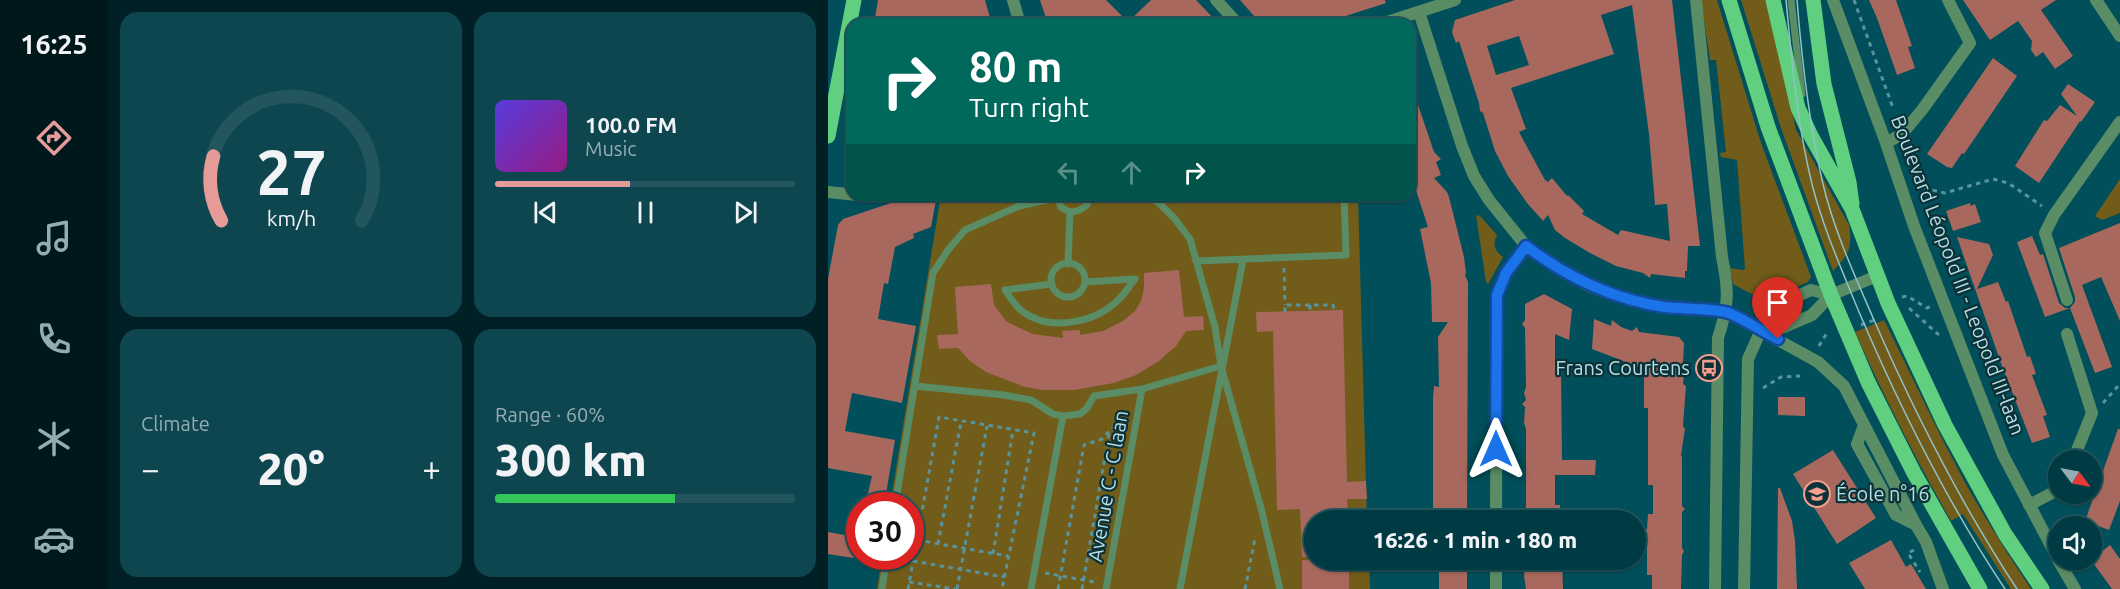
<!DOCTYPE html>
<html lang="en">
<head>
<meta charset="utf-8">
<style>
  body { margin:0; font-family:Ubuntu,sans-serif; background:#0e464f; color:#f1f3f6; height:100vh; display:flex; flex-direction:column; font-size:22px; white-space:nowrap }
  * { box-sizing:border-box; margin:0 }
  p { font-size:20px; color:#95adb2 }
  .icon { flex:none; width:33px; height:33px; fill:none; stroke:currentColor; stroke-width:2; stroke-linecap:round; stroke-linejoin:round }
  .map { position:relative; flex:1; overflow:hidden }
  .side { display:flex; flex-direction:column; gap:12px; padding:12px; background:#002025; width:720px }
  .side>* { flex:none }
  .top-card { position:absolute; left:18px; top:18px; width:570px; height:183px; border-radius:18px; box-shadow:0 2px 4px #0004,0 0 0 2px #22555d; background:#00695c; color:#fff; overflow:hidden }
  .needle { width:39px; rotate:122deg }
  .buttons { position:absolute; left:1220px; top:450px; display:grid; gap:12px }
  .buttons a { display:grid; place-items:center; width:54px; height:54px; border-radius:50%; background:#003b44; box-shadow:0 2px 4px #0004,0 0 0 2px #22555d; font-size:30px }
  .speed { position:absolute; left:18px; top:492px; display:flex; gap:12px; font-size:30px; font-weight:700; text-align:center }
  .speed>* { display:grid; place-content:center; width:78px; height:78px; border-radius:50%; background:#003b44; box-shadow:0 2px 4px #0004,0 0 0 2px #22555d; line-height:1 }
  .speed .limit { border:9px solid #d22; background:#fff; color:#111 }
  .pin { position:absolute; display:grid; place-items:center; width:51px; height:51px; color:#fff; margin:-62px -26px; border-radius:50% 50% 50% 0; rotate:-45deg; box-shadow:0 0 6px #0007 }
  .pin .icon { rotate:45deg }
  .me { position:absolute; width:66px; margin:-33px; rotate:0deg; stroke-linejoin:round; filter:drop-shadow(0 0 4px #0008) }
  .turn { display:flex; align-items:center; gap:21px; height:126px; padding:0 24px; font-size:27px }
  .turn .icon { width:78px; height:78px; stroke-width:2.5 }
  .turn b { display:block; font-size:42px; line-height:51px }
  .lanes { display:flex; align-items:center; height:57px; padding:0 24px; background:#0003; justify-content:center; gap:30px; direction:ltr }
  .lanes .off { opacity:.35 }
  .big { font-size:45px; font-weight:800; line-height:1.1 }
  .side .tile { flex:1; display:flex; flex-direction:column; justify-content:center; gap:9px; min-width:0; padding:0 21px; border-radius:18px; background:#0e464f }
  .side .dial { align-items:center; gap:0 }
  .dial svg { height:156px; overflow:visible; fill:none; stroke:#22555d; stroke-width:7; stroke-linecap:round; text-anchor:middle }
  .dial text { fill:#f1f3f6; stroke:none }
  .song { display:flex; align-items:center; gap:18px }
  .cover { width:72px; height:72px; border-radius:9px; background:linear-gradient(135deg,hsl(250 70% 55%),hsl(310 70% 35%)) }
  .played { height:6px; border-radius:3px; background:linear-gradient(90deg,#e69b98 45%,#22555d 45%) }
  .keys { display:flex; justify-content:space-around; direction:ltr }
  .heat { display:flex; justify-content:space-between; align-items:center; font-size:33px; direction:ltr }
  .charge { height:9px; border-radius:4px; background:linear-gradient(90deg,#34c759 60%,#22555d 0) }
  .side .tiles { flex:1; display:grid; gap:12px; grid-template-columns:repeat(2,1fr) }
  .trip { position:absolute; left:476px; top:510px; width:342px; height:60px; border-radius:30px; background:#003b44; box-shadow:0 2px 4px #0004,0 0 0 2px #22555d; font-weight:800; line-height:60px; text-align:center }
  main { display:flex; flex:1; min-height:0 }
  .tabs { display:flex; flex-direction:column; width:108px; justify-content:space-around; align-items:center; background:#00181b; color:#95adb2 }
  .tabs .icon { width:42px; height:42px }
  .tabs .current { color:#e69b98 }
  .tabs b { font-size:27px; color:#f1f3f6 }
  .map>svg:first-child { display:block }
  .green { fill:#715c1a }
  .building { fill:#a9685d; fill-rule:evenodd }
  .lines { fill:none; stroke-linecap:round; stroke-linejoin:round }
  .path { stroke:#57949d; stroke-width:3; stroke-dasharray:4.5 4.5; stroke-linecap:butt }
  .service { stroke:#5a8c65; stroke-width:7 }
  .minor { stroke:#5a8c65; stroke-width:12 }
  .tertiary { stroke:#5a8c65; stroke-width:12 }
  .primary { stroke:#61cf80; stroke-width:15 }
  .tram { stroke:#91c1c9; stroke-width:1.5 }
  .route-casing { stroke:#114b97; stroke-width:15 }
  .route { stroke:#1a73e8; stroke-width:10 }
  .labels { text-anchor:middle; stroke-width:4.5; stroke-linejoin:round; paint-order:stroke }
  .street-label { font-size:20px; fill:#b6dee5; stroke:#0c3238 }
  .poi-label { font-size:20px; fill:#b6dee5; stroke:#0c3238; text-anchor:end }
</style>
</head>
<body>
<main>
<nav class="tabs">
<b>16:25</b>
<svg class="icon current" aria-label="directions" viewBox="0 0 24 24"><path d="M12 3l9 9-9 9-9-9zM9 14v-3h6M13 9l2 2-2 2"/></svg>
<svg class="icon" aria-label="music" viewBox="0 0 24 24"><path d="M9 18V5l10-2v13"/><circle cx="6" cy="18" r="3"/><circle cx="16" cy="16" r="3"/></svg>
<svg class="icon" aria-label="phone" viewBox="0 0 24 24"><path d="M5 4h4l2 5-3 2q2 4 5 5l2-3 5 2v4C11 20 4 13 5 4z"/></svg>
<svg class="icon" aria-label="climate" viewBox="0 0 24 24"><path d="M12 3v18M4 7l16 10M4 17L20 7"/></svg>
<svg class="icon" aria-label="car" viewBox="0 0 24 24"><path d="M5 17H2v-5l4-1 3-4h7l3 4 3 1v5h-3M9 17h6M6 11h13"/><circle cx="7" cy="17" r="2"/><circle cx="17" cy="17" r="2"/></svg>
</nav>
<section class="side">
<div class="tiles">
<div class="tile dial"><svg viewBox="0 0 100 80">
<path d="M14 69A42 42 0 1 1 86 69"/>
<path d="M14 69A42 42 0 0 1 10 36" stroke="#e69b98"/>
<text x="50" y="56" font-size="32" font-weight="700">27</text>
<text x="50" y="72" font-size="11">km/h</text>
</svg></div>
<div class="tile">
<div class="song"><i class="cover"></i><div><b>100.0 FM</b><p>Music</p></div></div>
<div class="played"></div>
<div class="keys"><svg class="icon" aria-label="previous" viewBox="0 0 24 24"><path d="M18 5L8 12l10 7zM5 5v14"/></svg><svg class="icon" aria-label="pause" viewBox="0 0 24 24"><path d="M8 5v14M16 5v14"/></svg><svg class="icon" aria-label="next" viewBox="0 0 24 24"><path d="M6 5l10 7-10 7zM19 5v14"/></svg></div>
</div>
<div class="tile"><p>Climate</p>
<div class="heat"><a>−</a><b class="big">20°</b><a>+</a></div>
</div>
<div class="tile"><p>Range · 60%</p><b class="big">300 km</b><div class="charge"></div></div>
</div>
</section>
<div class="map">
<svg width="1292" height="589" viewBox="0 0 1292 589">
  <rect width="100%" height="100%" fill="#004f5a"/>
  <path class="green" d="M 873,0 L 889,0 L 933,143 L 983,277 L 980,282 L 936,301 L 905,284 L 902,268 L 915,270 L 917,269 L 909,160 L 893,157 L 892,153 L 898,152 L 888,60 L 882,60 Z
    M 913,0 L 939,0 L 968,130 L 1021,225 C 1025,249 1020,255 1005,271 L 953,128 Z
    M 1292,179 L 1292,213 L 1274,220 L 1267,216 Z
    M 113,195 L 530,195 L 539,520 L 486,520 L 486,560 L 541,560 L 542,589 L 49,589 L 54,557 L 82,556 L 82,506 L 62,505 Z
    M 648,215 L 652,216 L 669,235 C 664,245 667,251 675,257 L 660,284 L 658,282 Z
    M 1056,320 C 1084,376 1110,433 1140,488 C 1160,523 1181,556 1203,589 L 1183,589 L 1135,514 L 1123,521 C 1088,459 1056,397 1027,332 Z"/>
  <path class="building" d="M 50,0 L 157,0 L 162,18 L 143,24 L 46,24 Z
    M 212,0 L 278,0 L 300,22 L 323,0 L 368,0 L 391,24 L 220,24 Z
    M 412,0 L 557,0 L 558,3 L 493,24 L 433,24 Z
    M 687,0 L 844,0 L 872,246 L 860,246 L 859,271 L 857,271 L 857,278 L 823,274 L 822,278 L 815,273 L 788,266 L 762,253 L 737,238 L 727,230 L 720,215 L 715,221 L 699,203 L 680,176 L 667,151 L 655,113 L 652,111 L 651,103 L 631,41 L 628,43 L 624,32 L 627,20 ZM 804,5 L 821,134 L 827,205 L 839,204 L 842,241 L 793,230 L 790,235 L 754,214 L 756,211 L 740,195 L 739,196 L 724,178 L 720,182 L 717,180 L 691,132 L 698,129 L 683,88 L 786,54 L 773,15 ZM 691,36 L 701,65 L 668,75 L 659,46 Z
    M 1041,0 L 1068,0 L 1084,46 L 1080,47 L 1087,68 L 1069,75 L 1049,18 Z
    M 1135,0 L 1228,0 L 1213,10 L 1245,56 L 1227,69 L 1215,52 L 1208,57 L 1203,50 L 1204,41 L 1190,21 L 1162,40 Z
    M 1165,58 L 1189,76 L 1136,154 L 1134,153 L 1124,168 L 1119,167 L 1099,154 Z
    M 1240,84 L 1267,102 L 1253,122 L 1252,121 L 1211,183 L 1187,166 L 1216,120 L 1219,121 L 1232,105 L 1249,116 L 1233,94 Z
    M 585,90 L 606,152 L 613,159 L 608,162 L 613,175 L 606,178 L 619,192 L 621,197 L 636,257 L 638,273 L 637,275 L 640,282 L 639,520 L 611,520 L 611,515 L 605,515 L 605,397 L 606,386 L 611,387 L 610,337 L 620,322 L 604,322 L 603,283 L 592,229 L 600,227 L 582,172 L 582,91 Z
    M 87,195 L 109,195 L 103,227 L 85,234 L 86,238 L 67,247 L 60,284 L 56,283 L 50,319 L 88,326 L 74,403 L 24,393 L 17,431 L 67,440 L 56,506 L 37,506 L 44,476 L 0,468 L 0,279 L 10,225 L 15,219 Z
    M 1142,203 L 1143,206 L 1147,204 L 1153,222 L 1125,231 L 1118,211 Z
    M 1292,223 L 1292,321 L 1273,277 L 1254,285 L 1284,367 L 1267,373 L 1242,308 L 1247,302 L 1247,297 L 1231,248 Z
    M 1204,236 L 1212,255 L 1215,254 L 1231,303 L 1237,308 L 1242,308 L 1217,317 L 1189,242 Z
    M 1129,237 L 1161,244 L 1165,255 L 1149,289 L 1170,282 L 1178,302 L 1180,301 L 1199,357 L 1202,356 L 1208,374 L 1204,375 L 1219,415 L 1215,416 L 1222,437 L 1204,443 L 1174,366 Z
    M 351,270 L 356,317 L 375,316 L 376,330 L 358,331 L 348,346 L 331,361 L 308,375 L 286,383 L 246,390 L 215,390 L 197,387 L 158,372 L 142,361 L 130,348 L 111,349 L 109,335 L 130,334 L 127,287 L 163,284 L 166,305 L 179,322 L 205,334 L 235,338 L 234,331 L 252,330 L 252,335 L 275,331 L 295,321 L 307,311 L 313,301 L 316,288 L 316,273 Z
    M 716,294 L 744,309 L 741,340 L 727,334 L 727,369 L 733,369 L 734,460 L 768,460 L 767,475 L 727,475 L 727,505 L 732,505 L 732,520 L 698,520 L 698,429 L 696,423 L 697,407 L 694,404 L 698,400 L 696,393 L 698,387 L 697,328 L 694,324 L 697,320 L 697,304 Z
    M 515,310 L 519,482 L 538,481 L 539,499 L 519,499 L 520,520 L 486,520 L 486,557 L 474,557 L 472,509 L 449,510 L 445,331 L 429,332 L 428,312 Z
    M 766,319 L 783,326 L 784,320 L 793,327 L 804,331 L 809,327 L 811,332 L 851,337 L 856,343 L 855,364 L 857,364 L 855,384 L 858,386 L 855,426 L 857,429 L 853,455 L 854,457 L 854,506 L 857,509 L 854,512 L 854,548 L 856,551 L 854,555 L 853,589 L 824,589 L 824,575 L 819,575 L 819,545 L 813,545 L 814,529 L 819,529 L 820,514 L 825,514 L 825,485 L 820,485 L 820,408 L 816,408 L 816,369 L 764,349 Z
    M 950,397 L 977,397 L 977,416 L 950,415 Z
    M 1290,429 L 1292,429 L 1292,501 L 1281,530 L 1257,521 Z
    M 1005,450 L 1048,518 L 1009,544 L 965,474 Z
    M 950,488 L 952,488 L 964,521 L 967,541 L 969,589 L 949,589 Z
    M 0,532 L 32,538 L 32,559 L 0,554 Z
    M 1063,540 L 1078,567 L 1083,564 L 1098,589 L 1037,589 L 1021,563 Z
    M 1282,545 L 1292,559 L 1292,589 L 1284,589 L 1263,560 Z
    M 474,560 L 521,560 L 521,589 L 474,589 Z
    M 611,560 L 639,560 L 639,589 L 611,589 Z
    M 698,560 L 734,560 L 735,589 L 698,589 L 696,576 Z"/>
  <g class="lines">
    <path class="path" d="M 1026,0 L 1065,108
      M 1080,150 L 1095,188
      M 1087,186 L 1117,193 L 1165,179 L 1180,183 L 1214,206
      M 456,268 L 457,305
      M 1074,297 L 1079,296 L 1099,308 L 1103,306
      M 482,305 L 482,311
      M 1081,308 L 1111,335
      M 457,312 L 457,305 L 505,305 L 506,310
      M 1033,325 L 1049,319
      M 991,346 L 1000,331
      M 935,388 L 953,377 L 972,376
      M 1275,403 L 1292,384
      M 89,540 L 180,556
      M 110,544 L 133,422
      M 1086,550 L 1080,553 L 1092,572
      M 165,554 L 185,430
      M 85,561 L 176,577
      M 217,573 L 266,582
      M 81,582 L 127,589
      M 80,589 L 111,417 L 206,433 L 174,589
      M 129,589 L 159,426
      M 230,589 L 256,445 L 274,439 L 289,423 L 295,422
      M 254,589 L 281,434
      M 417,589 L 427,538"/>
    <path class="service" d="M 963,0 L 974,94
      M 228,195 L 233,207 C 242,214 250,213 259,205 L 262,195
      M 318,195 L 331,203 L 346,218 L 362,239 L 387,327 L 393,366 L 433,508 L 452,589
      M 368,261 L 518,255 L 516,195
      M223 280a17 17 0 1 1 34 0a17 17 0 1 1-34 0Z
      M 240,264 L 242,212
      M 224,284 L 177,290 C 182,297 187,306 194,311 C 221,332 266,323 289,301 C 296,295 301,286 307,279 L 257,282
      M 87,386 L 176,395 L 203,400 L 225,414 L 235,416 L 252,414 L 259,408 L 266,396 L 314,389 L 393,366
      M 67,506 L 105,273 L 120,250 L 137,230 L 191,206 L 228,198
      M 54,589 L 59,556
      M 203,589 L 235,416
      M 278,589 L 314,389
      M 352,589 L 415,260"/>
    <path class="minor" d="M 185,0 L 192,24
      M 388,0 L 410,24
      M 1005,0 L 1058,143 L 1086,226 L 1175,455 L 1230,559
      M 1268,0 L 1292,36
      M 591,12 L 634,146 L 646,176 L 661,200 L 698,246 L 735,272 L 763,287 L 787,296 L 814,303 L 836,307 L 899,312 L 990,362 L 1016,386 L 1088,525 L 1098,542 L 1115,589
      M 553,24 L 627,0
      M 1058,143 L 1074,134 L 1094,110 L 1142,43 L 1120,0
      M 0,192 L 29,195
      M 1239,300 L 1217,233 L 1226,215 L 1292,122
      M 1239,334 L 1264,413 L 1245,460
      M 1036,425 L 1029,444 L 1068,515 L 1088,525
      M 1201,505 L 1226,492 L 1230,485
      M 668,520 L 669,295 L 678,273 L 698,246
      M 668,560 L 668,589
      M 1230,560 L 1247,589"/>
    <path class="tertiary" d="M 868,0 L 894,257 C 901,291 901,304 890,338 L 887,589
      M 933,330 L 954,328 L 984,315 L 1003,295 L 1049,276
      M 916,589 L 920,359 L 943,308 L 983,290 L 1003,295"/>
    <path class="primary" d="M 901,0 L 940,127 L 1003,295 L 1040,382 L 1086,473 L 1152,589
      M 945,0 L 970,108 L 983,136 L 1024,209 L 1060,303 L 1117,425 L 1177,534 L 1214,589
      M 985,0 L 996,84 L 1021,182 L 1024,204
      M 0,136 L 26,0"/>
    <path class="tram" d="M 958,0 C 964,61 969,124 984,184 C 995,228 1014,270 1031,312 C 1072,408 1119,502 1177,589
      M 969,0 C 974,62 981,124 995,184 C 1006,231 1027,276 1046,320 C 1087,414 1133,504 1189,589"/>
  </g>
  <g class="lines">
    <defs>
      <path id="route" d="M 668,449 L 669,295 L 678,273 L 698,246 C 740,278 784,299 836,307 C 852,309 888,308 901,313 C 917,320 934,331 950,339"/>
    </defs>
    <use href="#route" class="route-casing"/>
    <use href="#route" class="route"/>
  </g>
  <defs>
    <symbol id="bus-ring" viewBox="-11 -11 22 22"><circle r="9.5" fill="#0c3238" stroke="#f59d8e" stroke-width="1.5"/><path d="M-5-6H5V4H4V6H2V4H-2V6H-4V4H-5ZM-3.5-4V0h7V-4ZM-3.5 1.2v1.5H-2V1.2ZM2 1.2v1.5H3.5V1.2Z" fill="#f59d8e"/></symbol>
    <symbol id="school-ring" viewBox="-11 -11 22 22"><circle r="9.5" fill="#0c3238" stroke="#f59d8e" stroke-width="1.5"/><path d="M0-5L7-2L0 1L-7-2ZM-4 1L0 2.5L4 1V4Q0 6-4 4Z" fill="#f59d8e"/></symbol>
  </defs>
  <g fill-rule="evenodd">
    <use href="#bus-ring" x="866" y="353" width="30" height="30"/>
    <use href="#school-ring" x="974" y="479" width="30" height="30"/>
  </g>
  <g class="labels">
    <g class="street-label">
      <text transform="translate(1130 275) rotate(69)" y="7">Boulevard Léopold III - Leopold III-laan</text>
      <text transform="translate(280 486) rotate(-80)" y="7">Avenue C - C laan</text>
    </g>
    <g class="poi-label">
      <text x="862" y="375">Frans Courtens</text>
      <text x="1008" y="501" text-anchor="start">École n°16</text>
    </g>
  </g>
</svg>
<div class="buttons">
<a><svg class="needle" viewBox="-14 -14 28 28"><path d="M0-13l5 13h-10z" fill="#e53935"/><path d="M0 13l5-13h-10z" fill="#95adb2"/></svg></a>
<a><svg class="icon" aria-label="sound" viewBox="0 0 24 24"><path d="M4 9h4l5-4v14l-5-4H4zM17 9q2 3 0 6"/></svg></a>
</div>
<div class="speed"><div class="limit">30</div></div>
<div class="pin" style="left:950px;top:339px;background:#d93025"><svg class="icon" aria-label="arrive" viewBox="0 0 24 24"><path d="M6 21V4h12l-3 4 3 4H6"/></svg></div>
<svg class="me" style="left:668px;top:449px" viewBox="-20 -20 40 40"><path d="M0-17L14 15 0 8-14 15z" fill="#1a73e8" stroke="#fff" stroke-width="4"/></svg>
<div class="trip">16:26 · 1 min · 180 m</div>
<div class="top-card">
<div class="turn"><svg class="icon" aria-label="right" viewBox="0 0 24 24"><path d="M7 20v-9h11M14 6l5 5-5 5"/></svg><div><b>80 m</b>Turn right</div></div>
<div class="lanes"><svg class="icon off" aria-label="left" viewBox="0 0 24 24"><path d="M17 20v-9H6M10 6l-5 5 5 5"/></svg><svg class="icon off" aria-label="ahead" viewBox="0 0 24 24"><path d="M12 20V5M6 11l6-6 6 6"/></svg><svg class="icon" aria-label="right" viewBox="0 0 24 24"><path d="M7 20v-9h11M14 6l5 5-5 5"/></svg></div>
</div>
</div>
</main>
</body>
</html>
